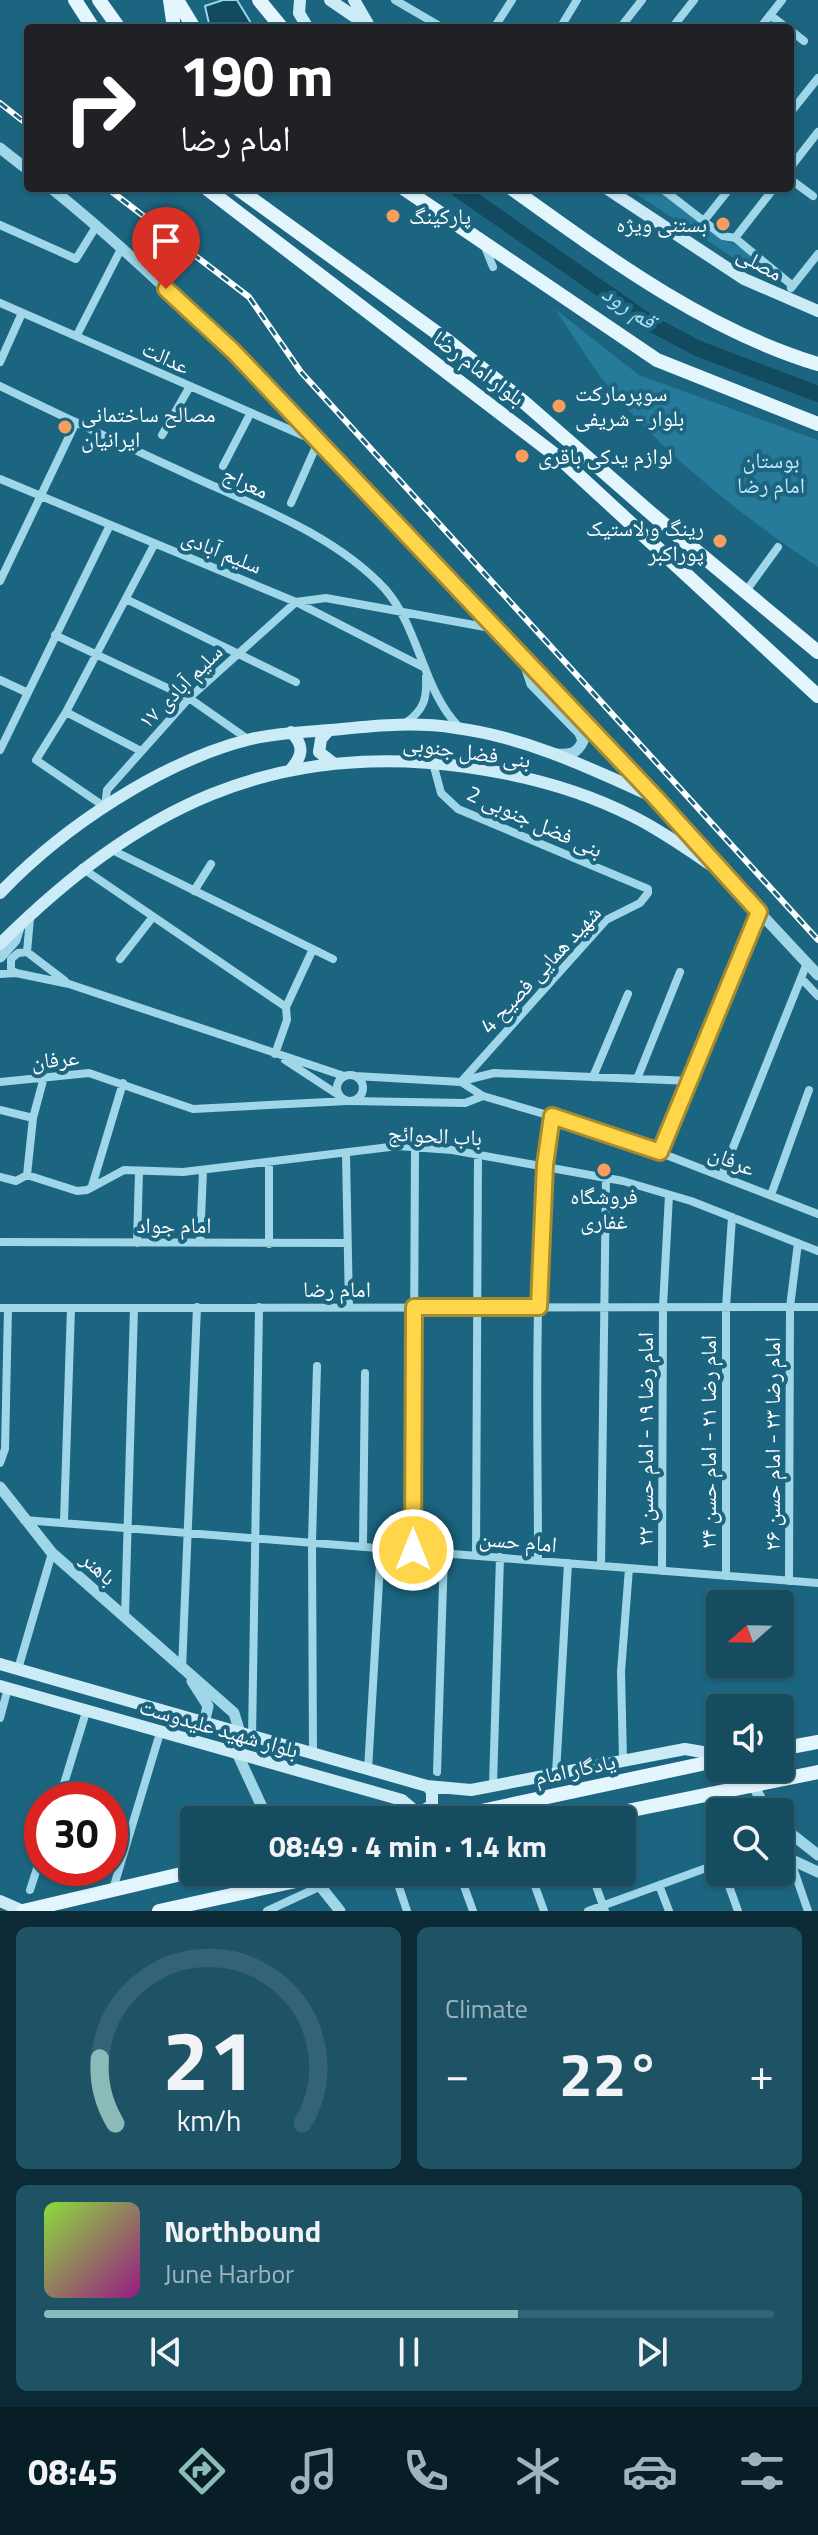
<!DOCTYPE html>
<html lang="en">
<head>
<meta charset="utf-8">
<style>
  body { margin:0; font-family:"Titillium Web","Noto Naskh Arabic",sans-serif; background:#1e5366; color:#f1f3f6; height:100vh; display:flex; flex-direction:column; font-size:30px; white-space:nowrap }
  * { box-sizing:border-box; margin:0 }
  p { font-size:26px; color:#9db4bd }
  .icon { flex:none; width:44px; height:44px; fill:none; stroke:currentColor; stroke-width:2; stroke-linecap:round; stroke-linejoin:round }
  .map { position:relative; height:1911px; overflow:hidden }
  .drawer { display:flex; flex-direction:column; gap:16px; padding:16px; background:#0c2a35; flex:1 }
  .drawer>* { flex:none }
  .top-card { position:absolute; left:24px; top:24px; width:770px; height:168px; border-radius:8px; box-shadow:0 2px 6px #0004,0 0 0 2px #346375; background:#202124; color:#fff; overflow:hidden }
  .needle { width:52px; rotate:250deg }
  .buttons { position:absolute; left:706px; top:1590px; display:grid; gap:16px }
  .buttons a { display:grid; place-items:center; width:88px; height:88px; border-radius:8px; background:#154c60; box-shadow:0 2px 6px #0004,0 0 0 2px #346375; font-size:40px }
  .speed { position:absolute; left:24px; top:1782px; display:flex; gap:16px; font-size:40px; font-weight:700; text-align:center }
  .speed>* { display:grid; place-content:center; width:104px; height:104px; border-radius:50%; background:#154c60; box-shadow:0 2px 6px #0004,0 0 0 2px #346375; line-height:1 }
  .speed .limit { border:12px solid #d22; background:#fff; color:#111 }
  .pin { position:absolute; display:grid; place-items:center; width:68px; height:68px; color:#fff; margin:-82px -34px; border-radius:50% 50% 50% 0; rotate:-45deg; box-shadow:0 0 8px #0007 }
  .pin .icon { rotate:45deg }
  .me { position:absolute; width:88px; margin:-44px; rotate:0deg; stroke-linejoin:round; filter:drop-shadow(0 0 6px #0008) }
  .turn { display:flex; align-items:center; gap:28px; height:168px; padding:0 24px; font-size:36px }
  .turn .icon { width:104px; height:104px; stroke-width:2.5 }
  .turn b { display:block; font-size:56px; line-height:68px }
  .big { font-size:60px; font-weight:700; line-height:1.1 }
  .drawer .tile { flex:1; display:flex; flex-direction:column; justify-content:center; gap:12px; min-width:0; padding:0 28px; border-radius:12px; background:#1e5366 }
  .drawer .dial { align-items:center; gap:0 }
  .dial svg { height:208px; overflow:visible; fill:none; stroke:#346375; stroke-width:7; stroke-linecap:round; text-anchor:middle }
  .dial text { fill:#f1f3f6; stroke:none }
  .song { display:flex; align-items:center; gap:24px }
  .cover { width:96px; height:96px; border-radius:12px; background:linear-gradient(135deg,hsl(90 70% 55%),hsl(310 70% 35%)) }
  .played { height:8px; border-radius:4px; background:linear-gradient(90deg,#8bbbb9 65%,#346375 65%) }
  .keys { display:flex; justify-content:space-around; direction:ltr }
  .heat { display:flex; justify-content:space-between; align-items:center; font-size:44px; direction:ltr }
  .drawer .tiles { flex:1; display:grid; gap:16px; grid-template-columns:1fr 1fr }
  .tile:last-child { grid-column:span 2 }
  .trip { position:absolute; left:180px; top:1806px; width:456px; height:80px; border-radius:8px; background:#154c60; box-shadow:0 2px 6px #0004,0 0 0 2px #346375; font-weight:700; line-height:80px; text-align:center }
  .tab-bar { display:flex; height:128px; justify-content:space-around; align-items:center; background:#081e26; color:#9db4bd }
  .tab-bar .icon { width:56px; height:56px }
  .tab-bar .current { color:#8bbbb9 }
  .tab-bar b { font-size:36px; color:#f1f3f6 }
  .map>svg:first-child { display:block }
  .green { fill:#257b99 }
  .water { fill:#124a5f; stroke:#92d6eb; stroke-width:2 }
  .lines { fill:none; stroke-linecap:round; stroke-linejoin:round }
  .river { stroke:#124a5f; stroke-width:16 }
  .minor { stroke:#9fd7e9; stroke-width:8 }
  .tertiary { stroke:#9fd7e9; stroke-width:11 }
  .secondary { stroke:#cbebf7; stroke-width:12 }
  .primary { stroke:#e3f6fe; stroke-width:14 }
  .rail-casing { stroke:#fff; stroke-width:6 }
  .rail { stroke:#1c6580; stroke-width:3; stroke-dasharray:9; stroke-linecap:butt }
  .route-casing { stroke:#a68a30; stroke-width:20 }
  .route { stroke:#ffd54a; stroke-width:14 }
  .poi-dot { fill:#fa9e5d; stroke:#1c6580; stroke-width:3 }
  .labels { text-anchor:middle; stroke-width:8; stroke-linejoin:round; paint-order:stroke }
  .poi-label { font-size:22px; fill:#fff; stroke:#1c6580; text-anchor:start }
  .street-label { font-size:22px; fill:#fff; stroke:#1c6580 }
  .park-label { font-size:22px; fill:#c4eaf7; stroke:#1c6580 }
  .water-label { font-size:24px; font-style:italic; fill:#abe0f1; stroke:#1c6580 }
</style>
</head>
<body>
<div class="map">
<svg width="818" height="1911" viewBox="0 0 818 1911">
  <rect width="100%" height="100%" fill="#1c6580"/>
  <path class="green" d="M 627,188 L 655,188 L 724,241 C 746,246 772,266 785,284 L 740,262 Z
    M 555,309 L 639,375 L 818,440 L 818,567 C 744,518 654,447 600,376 C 584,354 570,331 555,309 Z"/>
  <path class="water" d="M 223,0 L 237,0 L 254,28 L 210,28 L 205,6 Z"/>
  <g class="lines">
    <path class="river" d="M 456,188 L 650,323 L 697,348 L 818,394"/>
    <path class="minor" d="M 395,0 L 443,28
      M 770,15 L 787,28
      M 494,28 L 512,0
      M 560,28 L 577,0
      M 620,28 L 642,0
      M 672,28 L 694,0
      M 760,28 L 782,0
      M 790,30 L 804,41
      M 790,113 L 818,78
      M 790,168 L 818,132
      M 790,179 L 813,196
      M 661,188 L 723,236 L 735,238 L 793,286
      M 703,222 L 730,188
      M 0,225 L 76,259 L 97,225
      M 735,238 L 774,188
      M 485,247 L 493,267
      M 791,288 L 818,254
      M 0,303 L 318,442 L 291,503
      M 77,335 L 122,247
      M 0,362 L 22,313
      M 0,386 C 62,416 124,445 187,474 C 253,505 334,534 385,589 C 420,629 422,689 459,727
      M 162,435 L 189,388
      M 223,466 L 250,414
      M 0,479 L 296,602 L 425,668
      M 0,581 L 76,422
      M 746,591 L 778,547
      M 126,599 L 296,682
      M 55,635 L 189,698 L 249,740
      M 0,680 L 26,692
      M 66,712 L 141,751
      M 407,722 C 424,709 427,699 426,677
      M 0,750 L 109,527
      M 433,763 L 441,793 L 458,809 L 648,889 L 648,893 L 640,903 L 606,920 L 461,1082
      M 105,807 L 107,790 L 189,698 L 296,602 L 326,598 L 496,629
      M 105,807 L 36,760 L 66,712 L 154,545
      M 110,849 L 333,959
      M 82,868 L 286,1007
      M 194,891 L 211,864
      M 30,918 L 27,952 L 65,981
      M 120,959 L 152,918
      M 16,973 L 11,969 L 11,959 L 18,953 L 27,952
      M 0,974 L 16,973 L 69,984 L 344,1076
      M 801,978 L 818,996
      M 275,1054 L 287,1020 L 286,1007 L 313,949
      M 285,1060 L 340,1096
      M337 1088a13 13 0 1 1 26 0a13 13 0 1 1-26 0Z
      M 355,1076 L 461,1082 L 483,1096
      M 593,1077 L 628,994
      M 637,1079 L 680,972
      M 462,1081 L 494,1073 L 691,1081
      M 0,1082 L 89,1073 L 193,1109 L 347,1101
      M 351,1101 L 465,1103 L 483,1096 L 612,1134 L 818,1214
      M 0,1110 L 33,1118
      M 660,1152 L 759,912
      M 346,1155 L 349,1307
      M 27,1175 L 33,1118 L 44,1077
      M 722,1175 L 807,963
      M 0,1177 L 16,1181 L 27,1175 L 77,1191 L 87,1190 L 124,1170 L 183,1172 L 398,1146 L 452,1150 L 623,1181 L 691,1201 L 818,1251
      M 92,1186 L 123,1083
      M 771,1195 L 809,1090
      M 0,1242 L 347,1243
      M 137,1243 L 139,1171
      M 200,1243 L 203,1170
      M 269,1244 L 269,1164
      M 0,1308 L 818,1307
      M 0,1463 L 5,1449 L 8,1308
      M 24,1520 L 818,1583
      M 64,1521 L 71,1308
      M 363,1546 L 365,1373
      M 413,1550 L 415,1147
      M 476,1555 L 478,1154
      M 538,1560 C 538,1413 532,1263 552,1116
      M 601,1566 L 606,1178
      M 662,1571 L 663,1307 L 669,1195
      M 726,1576 L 726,1307 L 732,1217
      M 789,1581 L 790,1307 L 798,1243
      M 125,1617 L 134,1308
      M 18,1669 L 52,1553
      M 182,1669 L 197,1307
      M 0,1718 L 8,1688
      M 252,1738 L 259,1307
      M 313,1755 L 312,1542 L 317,1366
      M 623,1760 L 621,1672 L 629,1568
      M 368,1770 L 381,1547
      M 437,1772 L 444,1553
      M 556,1773 L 568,1563
      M 493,1785 L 500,1557
      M 59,1800 L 86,1712
      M 790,1859 L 808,1911
      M 394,1872 L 407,1911
      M 459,1872 L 473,1911
      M 530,1872 L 544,1911
      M 591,1872 L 605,1911
      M 724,1872 L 738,1911
      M 659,1885 L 669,1911
      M 113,1889 L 160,1733
      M 30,1890 L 42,1853
      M 267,1911 L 321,1886
      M 588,1911 L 720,1863"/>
    <path class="tertiary" d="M 0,148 L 28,170
      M 51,188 C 175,288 283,405 393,520 C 535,671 676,823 818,975
      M 527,669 L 532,684 L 580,733 L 583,741 C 577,754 570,755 556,754
      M 0,957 L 15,940 L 20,924
      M 0,1487 L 52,1553 L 234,1713 L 241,1736
      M 192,1681 L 208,1706 L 204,1724
      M 238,1755 L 268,1820
      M 754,1786 L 767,1812
      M 710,1793 L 737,1812
      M 780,1825 L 818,1855
      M 780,1849 L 790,1859 L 818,1872
      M 313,1877 L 340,1911"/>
    <path class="secondary" d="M 300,0 L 299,13 L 308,28
      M 330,0 L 371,28
      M 354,0 L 368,24
      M 606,188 L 744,279 L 818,311
      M 329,730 L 321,739 L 319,752 L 333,763
      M 291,732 C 304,745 303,755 292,768
      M 0,893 C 63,827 162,761 251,739 C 281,732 311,732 342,729 C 381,725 417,722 456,728 C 526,737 592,769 656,798
      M 0,944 C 137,808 271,740 467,767 C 524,775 582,790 634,817 C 664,832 693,853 721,872
      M 0,1664 L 427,1786 L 471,1790 L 685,1749 L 720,1755
      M 0,1686 L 402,1800 L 414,1810 L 411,1820
      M 414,1810 L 421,1812 L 432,1805 L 432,1791 L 427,1786
      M 0,1901 L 23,1911"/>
    <path class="primary" d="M 75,0 L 93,28
      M 99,0 L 119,28
      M 170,0 L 174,28
      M 177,0 L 194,28
      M 259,0 L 282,28
      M 206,188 L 563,461 L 818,696
      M 237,188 L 448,341 L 525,403 L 653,515 L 818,652
      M 403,188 L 657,360 L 818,424
      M 511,188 C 606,256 705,330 818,364
      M 780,1749 L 818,1742
      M 439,1820 L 720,1760
      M 583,1820 L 818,1772
      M 23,1911 L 194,1871
      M 159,1911 L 337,1872"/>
    <defs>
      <path id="rail" d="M 0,103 L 28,125
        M 107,188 L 249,297 L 301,372 L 818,940"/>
    </defs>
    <use href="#rail" class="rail-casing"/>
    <use href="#rail" class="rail"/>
  </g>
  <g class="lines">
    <defs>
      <path id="route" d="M 166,289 L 233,351 L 656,798 L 759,912 L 660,1152 L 552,1116 L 545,1165 L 539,1307 L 414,1307 L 413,1550"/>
    </defs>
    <use href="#route" class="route-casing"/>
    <use href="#route" class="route"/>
  </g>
  <g class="poi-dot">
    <circle cx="393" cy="216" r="8"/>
    <circle cx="723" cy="224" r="8"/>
    <circle cx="559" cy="406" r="8"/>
    <circle cx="65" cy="427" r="8"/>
    <circle cx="522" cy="456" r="8"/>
    <circle cx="720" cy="541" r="8"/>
    <circle cx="604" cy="1170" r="8"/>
  </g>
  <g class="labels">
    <g class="poi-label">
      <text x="409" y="224">پارکینگ</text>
      <text x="707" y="232" text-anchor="end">بستنی ویژه</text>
      <text x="575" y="401">سوپرمارکت<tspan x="575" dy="25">بلوار - شریفی</tspan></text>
      <text x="81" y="422">مصالح ساختمانی<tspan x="81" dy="25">ایرانیان</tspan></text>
      <text x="538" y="464">لوازم یدکی باقری</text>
      <text x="704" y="536" text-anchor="end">رینگ و لاستیک<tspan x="704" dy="25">پوراکبر</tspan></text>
      <text x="604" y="1204" text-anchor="middle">فروشگاه<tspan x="604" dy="25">غفاری</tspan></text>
    </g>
    <g class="street-label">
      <text transform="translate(760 263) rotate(29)" y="8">مصلی</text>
      <text transform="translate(166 357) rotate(25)" y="8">عدالت</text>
      <text transform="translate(479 368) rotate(37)" y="8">بلوار امام رضا</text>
      <text transform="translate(246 482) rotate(25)" y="8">معراج</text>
      <text transform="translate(222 551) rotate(22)" y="8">سلیم آبادی</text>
      <text transform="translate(180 686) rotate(-45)" y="8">سلیم آبادی ۱۷</text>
      <text transform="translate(467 751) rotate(8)" y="8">بنی فضل جنوبی</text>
      <text transform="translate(535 821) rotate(24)" y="8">بنی فضل جنوبی 2</text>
      <text transform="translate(540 969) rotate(-47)" y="8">شهید همایی فصیح 4</text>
      <text transform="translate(55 1059) rotate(-5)" y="8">عرفان</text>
      <text transform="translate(435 1135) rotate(3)" y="8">باب الحوائج</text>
      <text transform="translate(732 1160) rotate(22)" y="8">عرفان</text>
      <text x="174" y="1233">امام جواد</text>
      <text x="337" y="1297">امام رضا</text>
      <text transform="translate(645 1439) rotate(-90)" y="8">امام رضا ۱۹ - امام حسن ۲۲</text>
      <text transform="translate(708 1442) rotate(-90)" y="8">امام رضا ۲۱ - امام حسن ۲۴</text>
      <text transform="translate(772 1444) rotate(-90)" y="8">امام رضا ۲۳ - امام حسن ۲۶</text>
      <text transform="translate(518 1541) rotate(5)" y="8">امام حسن</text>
      <text transform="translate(99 1568) rotate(42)" y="8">باهنر</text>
      <text transform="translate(219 1728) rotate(16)" y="8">بلوار شهید علیدوست</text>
      <text transform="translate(575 1769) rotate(-12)" y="8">یادگار امام</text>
    </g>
    <g class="park-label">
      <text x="771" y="468">بوستان<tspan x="771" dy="25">امام رضا</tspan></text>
    </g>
    <g class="water-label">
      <text transform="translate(629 307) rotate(34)" y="8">قم رود</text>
    </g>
  </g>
</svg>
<div class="buttons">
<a><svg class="needle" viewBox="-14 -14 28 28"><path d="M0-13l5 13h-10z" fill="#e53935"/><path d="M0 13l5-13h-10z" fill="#9db4bd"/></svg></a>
<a><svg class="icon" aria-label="sound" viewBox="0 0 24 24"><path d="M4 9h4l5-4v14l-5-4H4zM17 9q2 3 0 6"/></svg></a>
<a><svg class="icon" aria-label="search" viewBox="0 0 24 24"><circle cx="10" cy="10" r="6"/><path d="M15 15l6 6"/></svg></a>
</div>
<div class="speed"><div class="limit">30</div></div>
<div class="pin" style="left:166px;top:289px;background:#d93025"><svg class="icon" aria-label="arrive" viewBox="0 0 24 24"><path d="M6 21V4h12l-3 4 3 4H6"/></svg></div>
<svg class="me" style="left:413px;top:1550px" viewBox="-20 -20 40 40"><circle r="17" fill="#ffd54a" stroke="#fff" stroke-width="3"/><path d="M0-11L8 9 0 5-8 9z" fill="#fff"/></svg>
<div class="trip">08:49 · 4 min · 1.4 km</div>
<div class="top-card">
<div class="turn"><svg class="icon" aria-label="right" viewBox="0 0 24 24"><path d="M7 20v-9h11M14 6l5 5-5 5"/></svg><div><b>190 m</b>امام رضا</div></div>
</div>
</div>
<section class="drawer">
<div class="tiles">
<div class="tile dial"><svg viewBox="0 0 100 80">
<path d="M14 69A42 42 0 1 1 86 69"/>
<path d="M14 69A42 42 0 0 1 8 44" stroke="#8bbbb9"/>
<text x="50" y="56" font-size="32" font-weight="700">21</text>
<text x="50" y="72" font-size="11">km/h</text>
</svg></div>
<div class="tile"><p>Climate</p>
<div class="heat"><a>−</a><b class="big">22°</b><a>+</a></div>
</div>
<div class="tile">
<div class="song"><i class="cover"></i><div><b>Northbound</b><p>June Harbor</p></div></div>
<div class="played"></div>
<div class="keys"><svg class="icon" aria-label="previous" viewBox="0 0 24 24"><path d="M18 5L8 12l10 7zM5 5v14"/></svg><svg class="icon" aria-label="pause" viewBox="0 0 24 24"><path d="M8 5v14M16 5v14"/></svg><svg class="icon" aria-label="next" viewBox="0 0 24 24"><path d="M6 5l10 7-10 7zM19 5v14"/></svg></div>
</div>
</div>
</section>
<nav class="tab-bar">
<b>08:45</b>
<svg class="icon current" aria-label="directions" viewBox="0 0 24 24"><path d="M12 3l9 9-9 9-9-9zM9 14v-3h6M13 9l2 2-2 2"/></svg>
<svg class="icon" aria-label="music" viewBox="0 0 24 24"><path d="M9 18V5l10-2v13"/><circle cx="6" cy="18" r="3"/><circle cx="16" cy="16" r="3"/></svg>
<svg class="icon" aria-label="phone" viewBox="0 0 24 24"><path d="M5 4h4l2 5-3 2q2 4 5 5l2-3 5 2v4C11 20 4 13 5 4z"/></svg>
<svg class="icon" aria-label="climate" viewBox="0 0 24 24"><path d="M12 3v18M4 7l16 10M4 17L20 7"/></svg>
<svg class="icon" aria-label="car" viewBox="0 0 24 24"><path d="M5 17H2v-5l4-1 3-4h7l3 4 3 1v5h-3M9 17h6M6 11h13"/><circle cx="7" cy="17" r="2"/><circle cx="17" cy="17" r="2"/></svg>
<svg class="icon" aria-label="filters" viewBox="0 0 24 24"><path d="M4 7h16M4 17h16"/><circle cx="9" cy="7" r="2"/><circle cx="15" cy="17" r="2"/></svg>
</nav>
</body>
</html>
